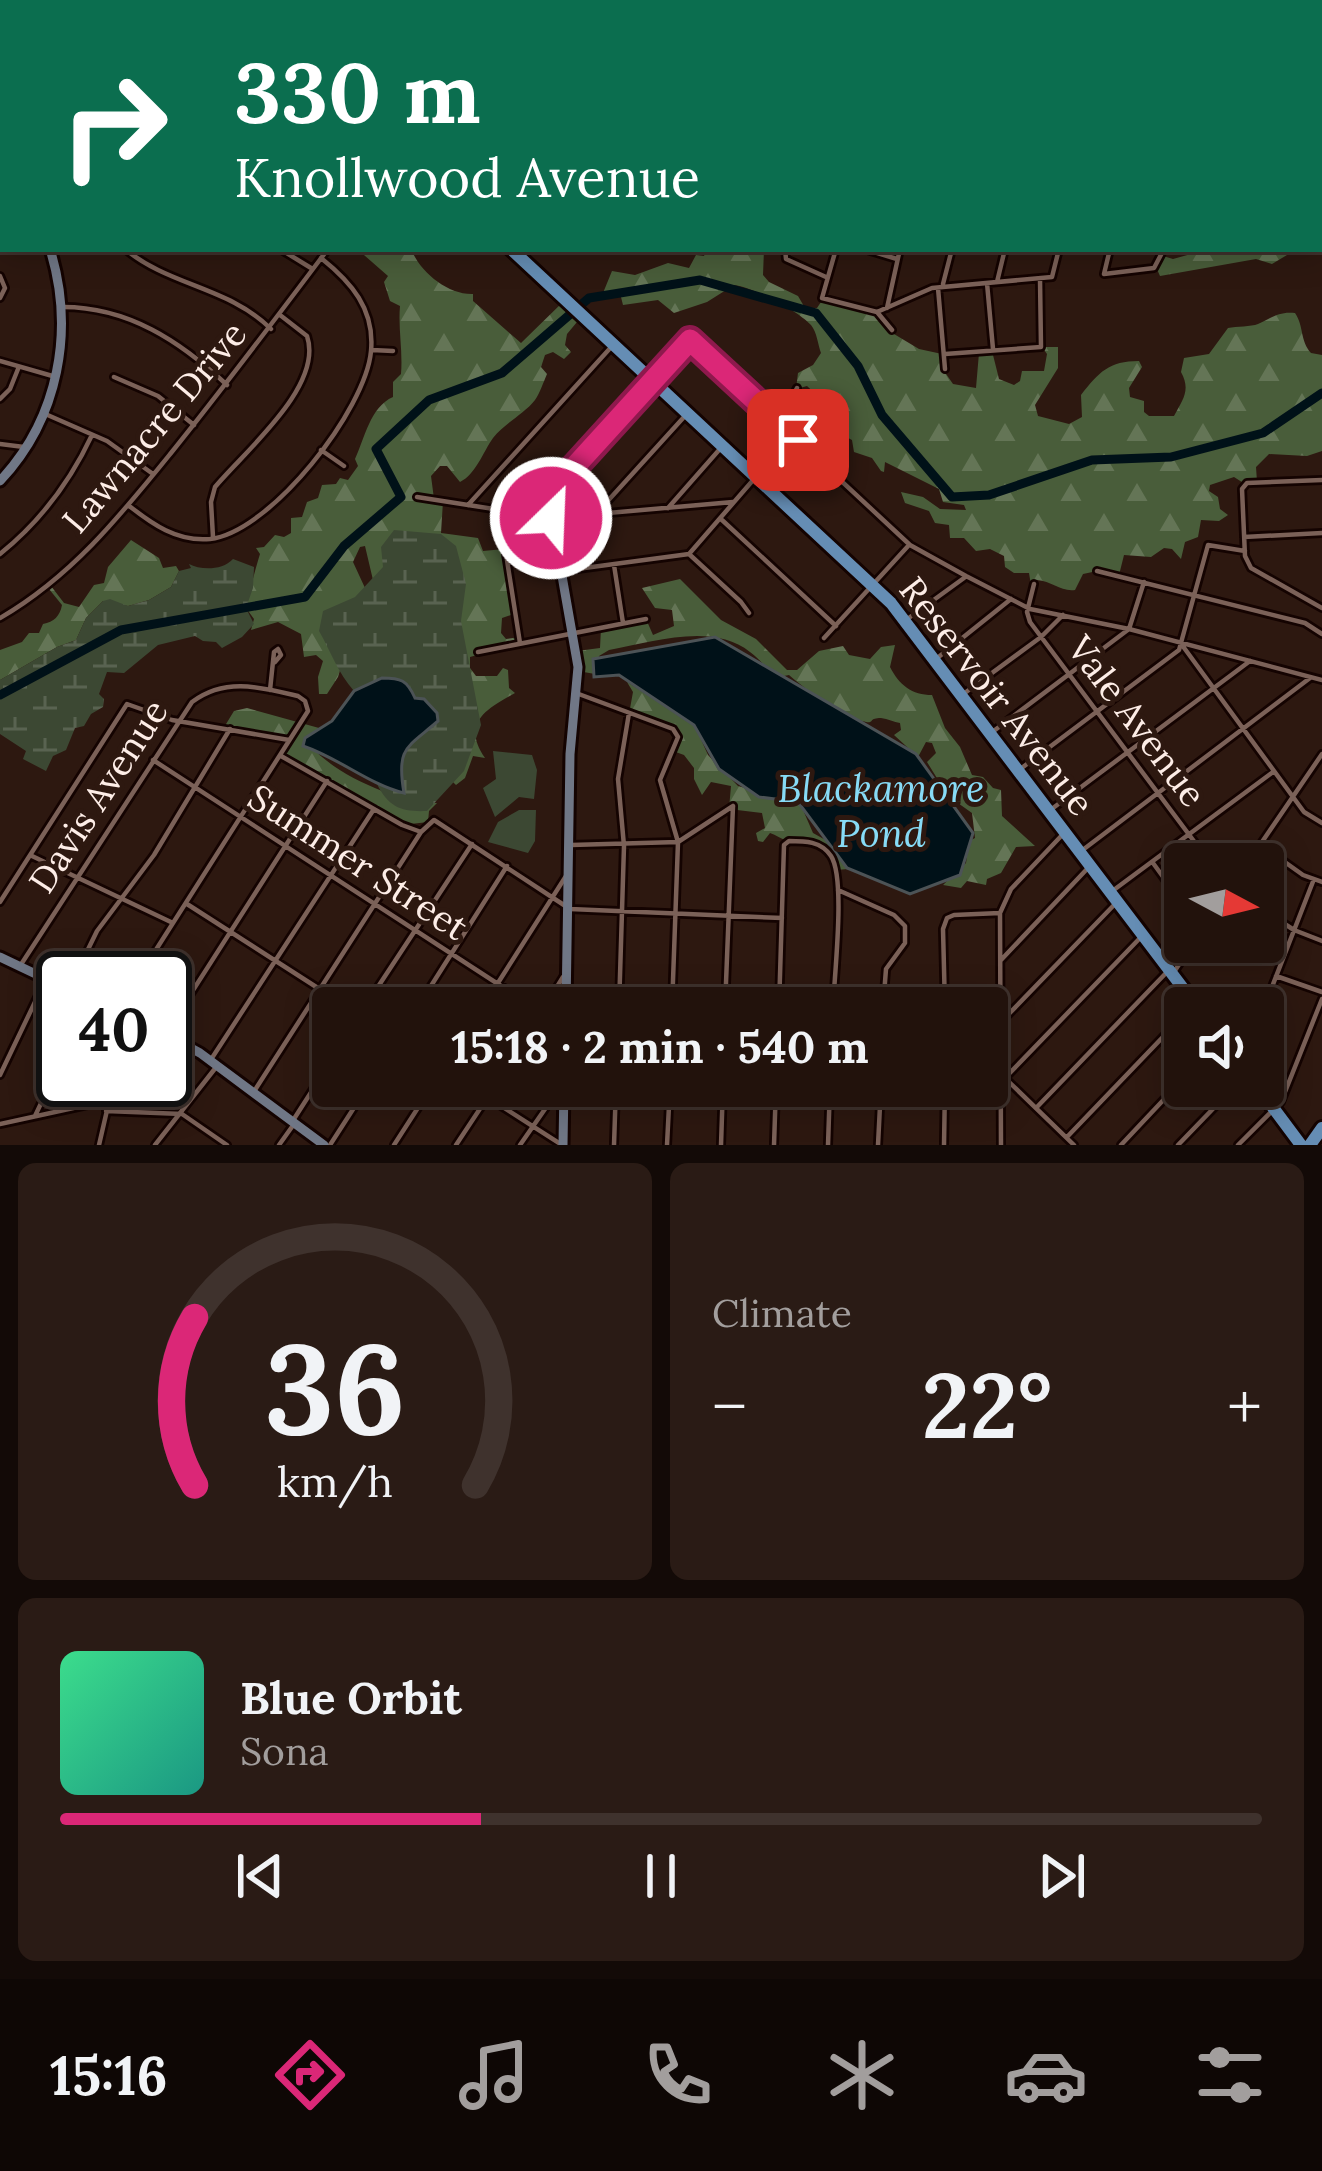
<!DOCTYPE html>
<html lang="en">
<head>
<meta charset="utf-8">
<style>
  body { margin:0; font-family:Lora,serif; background:#2a1b15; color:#f1f3f6; height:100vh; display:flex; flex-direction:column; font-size:45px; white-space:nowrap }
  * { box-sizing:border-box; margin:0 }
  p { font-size:39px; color:#a29e9d }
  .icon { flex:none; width:66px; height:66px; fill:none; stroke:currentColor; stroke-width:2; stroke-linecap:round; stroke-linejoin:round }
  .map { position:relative; height:1145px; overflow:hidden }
  .drawer { display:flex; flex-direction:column; gap:18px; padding:18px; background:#130a07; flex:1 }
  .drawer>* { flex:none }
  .banner { position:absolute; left:0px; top:0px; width:1323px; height:252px; box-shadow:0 6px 30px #0003,0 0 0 3px #3f322d; background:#0b6e4f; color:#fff; overflow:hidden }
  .needle { width:78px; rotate:97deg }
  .buttons { position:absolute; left:1164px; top:843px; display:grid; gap:24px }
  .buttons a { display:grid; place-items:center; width:120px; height:120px; border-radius:12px; background:#22120c; box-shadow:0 6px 30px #0003,0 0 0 3px #3f322d; font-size:60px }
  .speed { position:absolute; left:36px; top:951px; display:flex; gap:24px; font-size:60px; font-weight:700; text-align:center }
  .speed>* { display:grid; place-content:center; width:156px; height:156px; border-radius:50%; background:#22120c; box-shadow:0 6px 30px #0003,0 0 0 3px #3f322d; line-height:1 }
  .speed .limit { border:6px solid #111; border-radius:18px; background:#fff; color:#111 }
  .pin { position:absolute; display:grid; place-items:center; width:102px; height:102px; color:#fff; margin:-51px; border-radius:24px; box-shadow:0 6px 18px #0006 }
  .me { position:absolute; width:132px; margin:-66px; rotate:24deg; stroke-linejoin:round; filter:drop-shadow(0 0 9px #0008) }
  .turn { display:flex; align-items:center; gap:42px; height:252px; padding:0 36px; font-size:54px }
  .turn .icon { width:156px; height:156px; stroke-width:2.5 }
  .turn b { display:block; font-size:84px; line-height:102px }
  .big { font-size:90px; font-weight:700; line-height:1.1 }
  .drawer .tile { flex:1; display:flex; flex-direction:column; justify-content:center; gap:18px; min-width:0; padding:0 42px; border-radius:18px; background:#2a1b15 }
  .drawer .dial { align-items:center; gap:0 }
  .dial svg { height:312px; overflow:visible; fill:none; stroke:#3f322d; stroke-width:7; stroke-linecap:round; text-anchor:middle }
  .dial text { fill:#f1f3f6; stroke:none }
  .song { display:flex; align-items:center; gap:36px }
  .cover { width:144px; height:144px; border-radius:18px; background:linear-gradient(135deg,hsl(150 70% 55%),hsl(170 70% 35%)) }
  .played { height:12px; border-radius:6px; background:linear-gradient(90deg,#db2777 35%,#3f322d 35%) }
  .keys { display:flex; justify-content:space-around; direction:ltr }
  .heat { display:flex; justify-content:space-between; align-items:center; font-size:66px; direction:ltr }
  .drawer .tiles { flex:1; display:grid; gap:18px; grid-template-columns:1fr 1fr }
  .tile:last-child { grid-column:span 2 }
  .trip { position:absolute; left:312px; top:987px; width:696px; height:120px; border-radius:12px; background:#22120c; box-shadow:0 6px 30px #0003,0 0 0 3px #3f322d; font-weight:700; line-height:120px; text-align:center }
  .menu { display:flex; height:192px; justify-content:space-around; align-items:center; background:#0e0705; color:#a29e9d }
  .menu .icon { width:84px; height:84px }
  .menu .selected { color:#db2777 }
  .menu b { font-size:54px; color:#f1f3f6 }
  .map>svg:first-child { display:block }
  .grass { fill:#3c4833 }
  .forest { fill:url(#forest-firs) }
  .wetland { fill:url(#wetland-marsh) }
  .water { fill:#001118; stroke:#4c5356; stroke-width:3 }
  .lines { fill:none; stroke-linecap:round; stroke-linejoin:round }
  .river { stroke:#001118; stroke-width:9 }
  .street-casing { stroke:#140301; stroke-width:10 }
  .secondary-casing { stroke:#140301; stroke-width:15 }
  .primary-casing { stroke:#140301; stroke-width:18 }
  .street { stroke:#7b6158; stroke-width:4.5 }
  .secondary { stroke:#707786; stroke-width:9 }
  .primary { stroke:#658db4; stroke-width:12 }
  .route-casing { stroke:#8e194d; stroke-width:30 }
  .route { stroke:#db2777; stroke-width:21 }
  .labels { text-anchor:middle; stroke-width:10; stroke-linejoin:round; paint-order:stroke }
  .street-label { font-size:36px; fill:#fdede7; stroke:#2d1810 }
  .water-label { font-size:39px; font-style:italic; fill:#87dbf6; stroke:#2d1810 }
</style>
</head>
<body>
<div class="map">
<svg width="1322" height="1145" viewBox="0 0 1322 1145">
  <defs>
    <pattern id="forest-firs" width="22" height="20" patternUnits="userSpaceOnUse" patternTransform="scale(3)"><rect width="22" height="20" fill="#495d3a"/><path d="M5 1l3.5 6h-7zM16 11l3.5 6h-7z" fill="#647556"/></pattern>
    <pattern id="wetland-marsh" width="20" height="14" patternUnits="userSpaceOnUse" patternTransform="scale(3)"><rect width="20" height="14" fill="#3c4833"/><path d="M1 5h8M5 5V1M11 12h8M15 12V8" fill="none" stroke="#596351"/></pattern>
  </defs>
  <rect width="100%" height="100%" fill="#2d1810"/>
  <path class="grass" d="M 493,751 L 532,755 L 537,770 L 534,799 L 519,797 L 495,817 L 483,788 L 496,779 Z
    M 519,810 L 536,810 L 535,841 L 528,853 L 488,842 L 498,822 Z"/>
  <path class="forest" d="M 366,249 L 411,249 C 420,272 448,295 473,294 L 473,301 L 521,343 L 565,300 L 582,316 L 567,334 L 565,345 L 571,352 L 564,359 L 553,352 L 545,355 L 541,367 L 547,374 C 543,383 540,393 535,400 C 524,414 505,423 493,438 C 483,452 476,474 460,482 L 447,466 L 440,466 L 431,476 L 434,499 L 443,501 L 441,533 L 478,538 L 483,551 L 504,549 L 517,613 L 502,618 L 501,633 L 506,639 L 520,637 L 520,643 L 470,657 L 470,668 L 476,676 L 497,676 L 503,668 L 508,670 L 509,688 L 515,693 C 486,709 461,723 485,758 L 473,756 L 465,778 L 456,785 L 450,779 L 438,715 L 423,696 L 412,694 L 406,675 L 379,677 L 370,687 L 359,689 L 373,580 L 365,546 L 360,547 L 353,562 L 365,588 L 338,677 L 327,694 L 319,694 L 318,677 L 323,661 L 316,655 L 304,657 L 301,634 L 278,622 L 251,630 L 254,619 L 246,608 C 250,590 255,570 260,554 L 256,548 L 264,547 L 275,535 L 284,537 L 291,533 L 291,518 L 302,517 L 307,502 L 318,498 L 322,485 L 336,484 L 340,478 L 348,480 L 358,466 L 355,459 C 365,438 370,407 393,397 L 393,382 L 401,374 C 403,351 398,329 400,306 L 390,301 L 384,282 L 388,276 L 364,255 Z
    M 707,249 L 764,249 L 763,275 L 769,282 L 798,296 L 805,308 L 817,308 L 823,299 L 874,313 L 894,334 L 919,349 L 942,354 L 944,371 L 953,384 L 976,388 L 979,353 L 992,351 L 999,379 L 1014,385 L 1020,381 L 1022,371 L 1044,371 L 1047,354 L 1042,347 L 1058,347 L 1058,368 L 1035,405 L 1038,416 L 1069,424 L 1082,417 L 1081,395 C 1099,372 1109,361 1139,361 L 1142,367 L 1129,388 L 1130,397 L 1144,401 L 1144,412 L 1149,416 L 1174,416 C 1183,399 1191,390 1181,372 L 1184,358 L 1209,354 L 1228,328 C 1237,326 1251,327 1258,324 C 1271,318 1279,311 1295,313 C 1304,326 1300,341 1311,353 L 1322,355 L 1322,451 L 1307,456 L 1269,454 L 1256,467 L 1257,482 L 1245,484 L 1234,477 L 1210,485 L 1209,491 L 1218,497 L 1220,509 L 1228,515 L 1219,521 L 1201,520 L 1198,537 L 1185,542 L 1181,559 L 1172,549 L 1164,548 L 1151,557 L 1124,555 L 1119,575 L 1097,571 L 1083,574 L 1075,590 C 1061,592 1052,581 1037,580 L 1031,585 L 1029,573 L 1014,573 L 1005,567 L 1004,556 L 990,549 L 976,551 L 964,538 L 950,538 L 949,525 L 935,523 L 929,511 L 905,503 L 901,492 L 923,497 L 940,509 L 966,510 L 964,505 L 943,502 L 939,489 L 885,462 L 884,472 L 881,471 L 872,458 L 854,452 L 852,440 L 814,420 L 812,414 L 819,410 L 822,400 L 807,386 L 796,389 L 798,373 L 813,365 L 821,353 C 818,345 817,332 811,325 C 797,310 755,288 734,285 L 707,302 L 674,313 L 658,300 L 623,305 L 620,293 L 603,293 L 612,271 L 635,275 L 668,263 L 689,268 L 696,255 L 704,256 Z
    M 1194,249 L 1297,249 L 1272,264 L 1256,259 L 1160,276 L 1156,267 L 1163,256 L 1173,259 L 1191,254 Z
    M 131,540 L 159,558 L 163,568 L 176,566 L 179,571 L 171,587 L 149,600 L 128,606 L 103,601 L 86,618 L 76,640 L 57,647 L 0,680 L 0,650 L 22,642 L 29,633 L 39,633 L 43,624 C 54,622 60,616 62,605 L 49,589 L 51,586 L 64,603 L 79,607 L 94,585 L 104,583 L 108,567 Z
    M 680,579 L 721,620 L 756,639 L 787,670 L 797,670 L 819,651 L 843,646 L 849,655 L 870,659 L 881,647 L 895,645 L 890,667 C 899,685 912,695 932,695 L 945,728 L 960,747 L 972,775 L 983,777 L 993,788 L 1001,790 L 1002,816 L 1035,846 L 1016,847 L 1001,873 L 987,879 L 986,885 L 967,881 L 961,888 L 943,885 L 966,863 L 969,841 L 975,838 L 972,813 L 948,796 L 927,762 L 936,753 L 932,743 L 926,742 L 918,757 L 894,735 L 901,730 L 900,723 C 894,722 888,719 881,718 C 866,718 877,725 862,721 C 838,714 805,689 789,675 L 779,677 C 767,670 761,660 750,652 C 713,622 652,642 609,650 L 599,656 L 595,674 L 578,671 L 577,651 L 600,648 L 601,628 L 646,619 L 653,635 L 674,626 L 672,610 L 655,608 L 642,588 Z
    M 627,682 L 694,724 L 708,755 L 738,786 L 800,803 L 813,833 L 831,843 L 851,865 L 848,869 L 836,870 C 823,840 812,850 788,841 C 781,839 776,835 770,833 L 763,842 L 758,841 L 756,833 L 765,828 L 762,813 L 729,809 L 731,786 L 711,782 L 702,795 L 694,779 L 694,768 L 684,755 L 673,751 L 677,740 L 673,729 L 629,714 L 633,692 Z
    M 247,708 L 319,728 L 324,731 L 311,746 C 335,775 399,803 437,803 L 429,811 L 428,822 L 402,825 L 281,755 L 289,741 L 223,729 L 234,711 Z"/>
  <path class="wetland" d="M 394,530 L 441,534 L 456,546 L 466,584 L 461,621 L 481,725 L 464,771 L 427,811 C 402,812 389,808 377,784 L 393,790 L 407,746 L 425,729 L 410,685 L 382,678 L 354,691 C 338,673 331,652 319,631 L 323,611 L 355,597 L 383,567 L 381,547 Z
    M 233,559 L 254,567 L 253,588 L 246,608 L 254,624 L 242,637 L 222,648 L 216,642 L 203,641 L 195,636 L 158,645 L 124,673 L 107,672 L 99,694 L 104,699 L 103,707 L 91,714 L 84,726 L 75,728 L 66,750 L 53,756 L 46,771 L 23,759 L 26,751 L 0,734 L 0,680 L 57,647 L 76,640 L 86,618 L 103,601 L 110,599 L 128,606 L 149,600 L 171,587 L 179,571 L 191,568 L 189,564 C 200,570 222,571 233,559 Z"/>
  <path class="water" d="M 715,637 L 916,754 L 973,833 L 960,875 L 910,894 L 847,868 L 798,802 L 759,797 L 719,769 L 694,725 L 619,675 L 594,677 L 593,659 Z
    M 382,678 C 401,678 407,680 415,698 L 424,699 L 437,713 L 438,721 C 407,748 396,747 404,793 C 368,784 339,758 303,746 L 305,738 L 332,721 L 354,691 Z"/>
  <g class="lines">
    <path class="river" d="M 0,695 L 121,630 L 305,597 L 344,546 L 401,497 L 376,449 L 429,400 L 502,373 L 589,298 L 700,280 L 816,313 L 858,366 L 882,415 L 952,497 L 989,495 L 1092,460 L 1171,457 L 1263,433 L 1322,393"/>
    <defs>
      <path id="street" d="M 202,0 L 212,3
        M 590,0 L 617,0
        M 1115,0 L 1115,3
        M 1249,0 L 1256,3
        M 455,3 L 456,0
        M 546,3 L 547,0
        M 669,3 L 669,0
        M 834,3 L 836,0
        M 888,3 L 889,0
        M 939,3 L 941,0
        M 991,3 L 993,0
        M 1042,3 L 1043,0
        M 1200,3 L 1201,0
        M 1285,3 L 1286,0
        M 1320,32 L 1322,33
        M 1320,45 L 1322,42
        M 0,132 L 3,133
        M 0,145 L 3,146
        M 0,182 L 3,181
        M 0,244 L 3,242
        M 125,249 C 169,286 229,287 271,329
        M 280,249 L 311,268
        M 785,249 L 786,259 L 826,277
        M 836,249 L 822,298 L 877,312
        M 864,249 L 897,259
        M 1110,249 L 1104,274 L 1154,268 L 1164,249
        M 0,276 L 5,288 L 0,298
        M 997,282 L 1005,249
        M 987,283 L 993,349
        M 943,284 L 952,249
        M 938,288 L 945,369
        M 63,307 C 128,307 180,341 227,385
        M 887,308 L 900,249
        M 877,312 L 932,288 L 1052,277 L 1059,249
        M 877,312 L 892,330
        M 372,350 L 393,351
        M 945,354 L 1041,347 L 1040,279
        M 0,361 L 56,377
        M 114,377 L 158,396 L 194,425
        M 654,381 L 690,340 L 910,545 L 966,576 L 1030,609 L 1129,629 L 1322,680
        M 0,399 L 10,389 L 18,369
        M 43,413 L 107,441 L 153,474
        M 780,422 L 797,388
        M 0,444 L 24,447
        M 321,450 L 344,466
        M 1322,480 L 1247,483 L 1242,489 L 1245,556 L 1251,568 L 1322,608
        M 417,497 L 551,518 L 733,502
        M 128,505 C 152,524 177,542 210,539 C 271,532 366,409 371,351 C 375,309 351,282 321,258
        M 468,505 L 613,345
        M 668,508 L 719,450
        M 595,515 L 684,417
        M 722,520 L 836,626
        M 213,537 L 211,502 L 215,487 C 245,451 324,386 307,336 L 280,315
        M 1244,537 L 1322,533
        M 0,554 C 41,521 70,482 92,435
        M 689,554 L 741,602 L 749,613
        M 614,565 L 623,623
        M 562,571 L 689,554 L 754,479
        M 1097,571 L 1305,623 L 1322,634
        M 1034,584 L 1027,612 L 1030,622 L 1211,864
        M 0,618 C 71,577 120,516 171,453 C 225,386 276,318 328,249
        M 906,620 L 964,578
        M 824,638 L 909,545
        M 520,643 L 504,541 L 545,499
        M 1182,645 L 1304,812 L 1322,823
        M 478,652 L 646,619
        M 936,659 L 1011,599
        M 270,690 L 274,652 L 278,649 L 281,655 L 275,662
        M 576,693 L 673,729 L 678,737 L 660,780 L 678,842 L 672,1008
        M 962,695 L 1041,637 L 1063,615
        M 991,733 L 1129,629 L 1144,582
        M 281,756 L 402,825 L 421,832 L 434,820 L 570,909 L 782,918
        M 153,760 L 535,1008
        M 1019,770 L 1179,650 L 1208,545 L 1245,551
        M 1049,811 L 1250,661
        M 571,845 L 678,842 L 733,806
        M 1261,845 L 1303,875 L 1322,882
        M 1080,852 L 1310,678
        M 32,856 L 173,923
        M 1153,863 L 1185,907
        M 1247,864 L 1322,754
        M 838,890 L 894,915 L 905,926 L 905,943 L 886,969 L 883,1008
        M 1111,892 L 1273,772
        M 0,902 L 127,704 L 172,720 L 289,740
        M 187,904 L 349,1008
        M 1263,910 L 1294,930 L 1322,941
        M 1001,960 L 1087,869
        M 20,966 L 192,702 C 225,677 260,687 298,696 L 305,701 L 308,711 L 138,978
        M 1174,972 L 1194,942
        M 1276,976 L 1322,992
        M 74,978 L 97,931 L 154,855 L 230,729
        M 364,1008 L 472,844
        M 417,1008 L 507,866
        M 482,1008 L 566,876
        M 544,1008 L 563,977
        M 619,1008 L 624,846 L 618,779 L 629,713
        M 725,1008 L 733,806
        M 779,1008 L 784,845 L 789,841 C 805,841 821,841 831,856 C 846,879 834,977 833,1008
        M 945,1008 L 943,929 L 947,918 L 954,915 L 1000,913
        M 1263,1010 L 1314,879
        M 1001,1022 L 1114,905
        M 165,1034 L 327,781
        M 210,1061 L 374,809
        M 0,1075 L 46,979
        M 987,1079 L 1008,1081 L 1074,1145
        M 1003,1080 L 1141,937
        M 470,1086 L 562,1145
        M 253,1093 L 421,832
        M 1037,1107 L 1166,973
        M 106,1111 L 182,1114 L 227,1145
        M 35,1116 L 63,1057
        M 292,1122 L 333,1058
        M 0,1124 L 110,1100
        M 1067,1137 L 1185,1014
        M 99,1145 L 114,1080
        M 155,1145 L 217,1066
        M 279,1145 L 294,1124
        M 330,1145 L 368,1086
        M 394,1145 L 432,1086
        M 456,1145 L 495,1086
        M 520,1145 L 561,1086
        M 614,1145 L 616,1086
        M 667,1145 L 670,1086
        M 721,1145 L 723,1086
        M 774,1145 L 776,1086
        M 828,1145 L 830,1086
        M 878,1145 L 881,1086
        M 944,1145 L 945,1086
        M 1001,1145 L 1000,913 L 1011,889 L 1064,833
        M 1121,1145 L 1185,1077
        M 1178,1145 L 1235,1086
        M 1238,1145 L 1281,1102 L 1322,999"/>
      <path id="secondary" d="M 389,0 L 399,3
        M 153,3 L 155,0
        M 172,3 L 183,0
        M 370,3 L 371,0
        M 0,96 L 3,105
        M 1320,222 L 1322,222
        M 0,481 C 59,418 75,330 50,249
        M 0,957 L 63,987
        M 566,1008 L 570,754 L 578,667 L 548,496 L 654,381
        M 165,1034 L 200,1053 L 324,1145
        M 563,1145 L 564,1086"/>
      <path id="primary" d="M 235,0 L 240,3
        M 250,0 L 253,3
        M 511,249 L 891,603 L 1198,1008
        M 1257,1086 L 1301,1145
        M 1310,1145 L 1322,1128"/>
    </defs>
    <use href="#street" class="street-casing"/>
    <use href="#secondary" class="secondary-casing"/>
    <use href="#primary" class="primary-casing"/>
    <use href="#street" class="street"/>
    <use href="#secondary" class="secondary"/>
    <use href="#primary" class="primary"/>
  </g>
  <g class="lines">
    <defs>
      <path id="route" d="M 551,518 L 548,496 L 690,340 L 798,440"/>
    </defs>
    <use href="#route" class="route-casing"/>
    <use href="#route" class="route"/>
  </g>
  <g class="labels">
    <g class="street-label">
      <text transform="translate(154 427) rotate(-50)" y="13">Lawnacre Drive</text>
      <text transform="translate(997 696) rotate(52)" y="13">Reservoir Avenue</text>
      <text transform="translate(1137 721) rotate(53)" y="13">Vale Avenue</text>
      <text transform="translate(98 796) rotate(-57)" y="13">Davis Avenue</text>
      <text transform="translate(358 862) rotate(33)" y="13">Summer Street</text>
    </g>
    <g class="water-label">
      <text x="881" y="802">Blackamore<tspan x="881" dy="45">Pond</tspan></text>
    </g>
  </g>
</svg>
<div class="buttons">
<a><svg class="needle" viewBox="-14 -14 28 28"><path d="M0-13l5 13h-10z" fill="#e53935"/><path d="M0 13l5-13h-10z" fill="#a29e9d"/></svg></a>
<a><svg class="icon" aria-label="sound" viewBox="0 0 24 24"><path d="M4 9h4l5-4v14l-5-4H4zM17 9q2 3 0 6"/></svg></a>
</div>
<div class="speed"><div class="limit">40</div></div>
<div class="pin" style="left:798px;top:440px;background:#d93025"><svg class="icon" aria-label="arrive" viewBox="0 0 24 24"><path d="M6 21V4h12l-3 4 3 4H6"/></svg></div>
<svg class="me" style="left:551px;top:518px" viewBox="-20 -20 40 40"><circle r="17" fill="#db2777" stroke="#fff" stroke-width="3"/><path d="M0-11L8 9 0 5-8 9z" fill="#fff"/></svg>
<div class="trip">15:18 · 2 min · 540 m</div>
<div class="banner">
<div class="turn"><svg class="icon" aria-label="right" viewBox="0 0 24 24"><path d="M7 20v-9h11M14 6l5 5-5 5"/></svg><div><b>330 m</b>Knollwood Avenue</div></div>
</div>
</div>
<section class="drawer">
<div class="tiles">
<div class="tile dial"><svg viewBox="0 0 100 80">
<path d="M14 69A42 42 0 1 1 86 69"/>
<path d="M14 69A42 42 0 0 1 14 26" stroke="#db2777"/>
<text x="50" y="56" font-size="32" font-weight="700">36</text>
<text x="50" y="72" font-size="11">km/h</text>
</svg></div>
<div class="tile"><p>Climate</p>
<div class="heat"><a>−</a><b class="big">22°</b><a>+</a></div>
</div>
<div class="tile">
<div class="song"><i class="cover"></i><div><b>Blue Orbit</b><p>Sona</p></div></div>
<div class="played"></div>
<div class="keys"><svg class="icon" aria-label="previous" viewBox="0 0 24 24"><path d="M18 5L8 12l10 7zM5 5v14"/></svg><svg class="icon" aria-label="pause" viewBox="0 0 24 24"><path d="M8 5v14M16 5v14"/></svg><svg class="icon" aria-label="next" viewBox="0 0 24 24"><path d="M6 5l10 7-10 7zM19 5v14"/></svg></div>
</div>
</div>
</section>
<nav class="menu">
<b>15:16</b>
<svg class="icon selected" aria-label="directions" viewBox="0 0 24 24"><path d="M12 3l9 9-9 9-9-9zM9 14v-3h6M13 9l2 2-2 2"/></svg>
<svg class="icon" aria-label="music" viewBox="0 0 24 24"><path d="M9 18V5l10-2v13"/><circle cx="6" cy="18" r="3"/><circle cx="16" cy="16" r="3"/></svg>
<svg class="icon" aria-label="phone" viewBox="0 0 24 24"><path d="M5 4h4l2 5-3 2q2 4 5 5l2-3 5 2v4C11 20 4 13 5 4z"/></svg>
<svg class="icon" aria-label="climate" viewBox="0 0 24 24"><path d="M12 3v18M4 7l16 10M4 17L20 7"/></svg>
<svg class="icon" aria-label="car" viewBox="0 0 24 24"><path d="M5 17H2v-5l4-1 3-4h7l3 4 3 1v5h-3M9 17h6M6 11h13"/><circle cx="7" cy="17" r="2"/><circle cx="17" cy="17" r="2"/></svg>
<svg class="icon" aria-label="filters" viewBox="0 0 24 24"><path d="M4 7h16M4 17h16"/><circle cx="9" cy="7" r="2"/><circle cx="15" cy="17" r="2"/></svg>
</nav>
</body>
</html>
